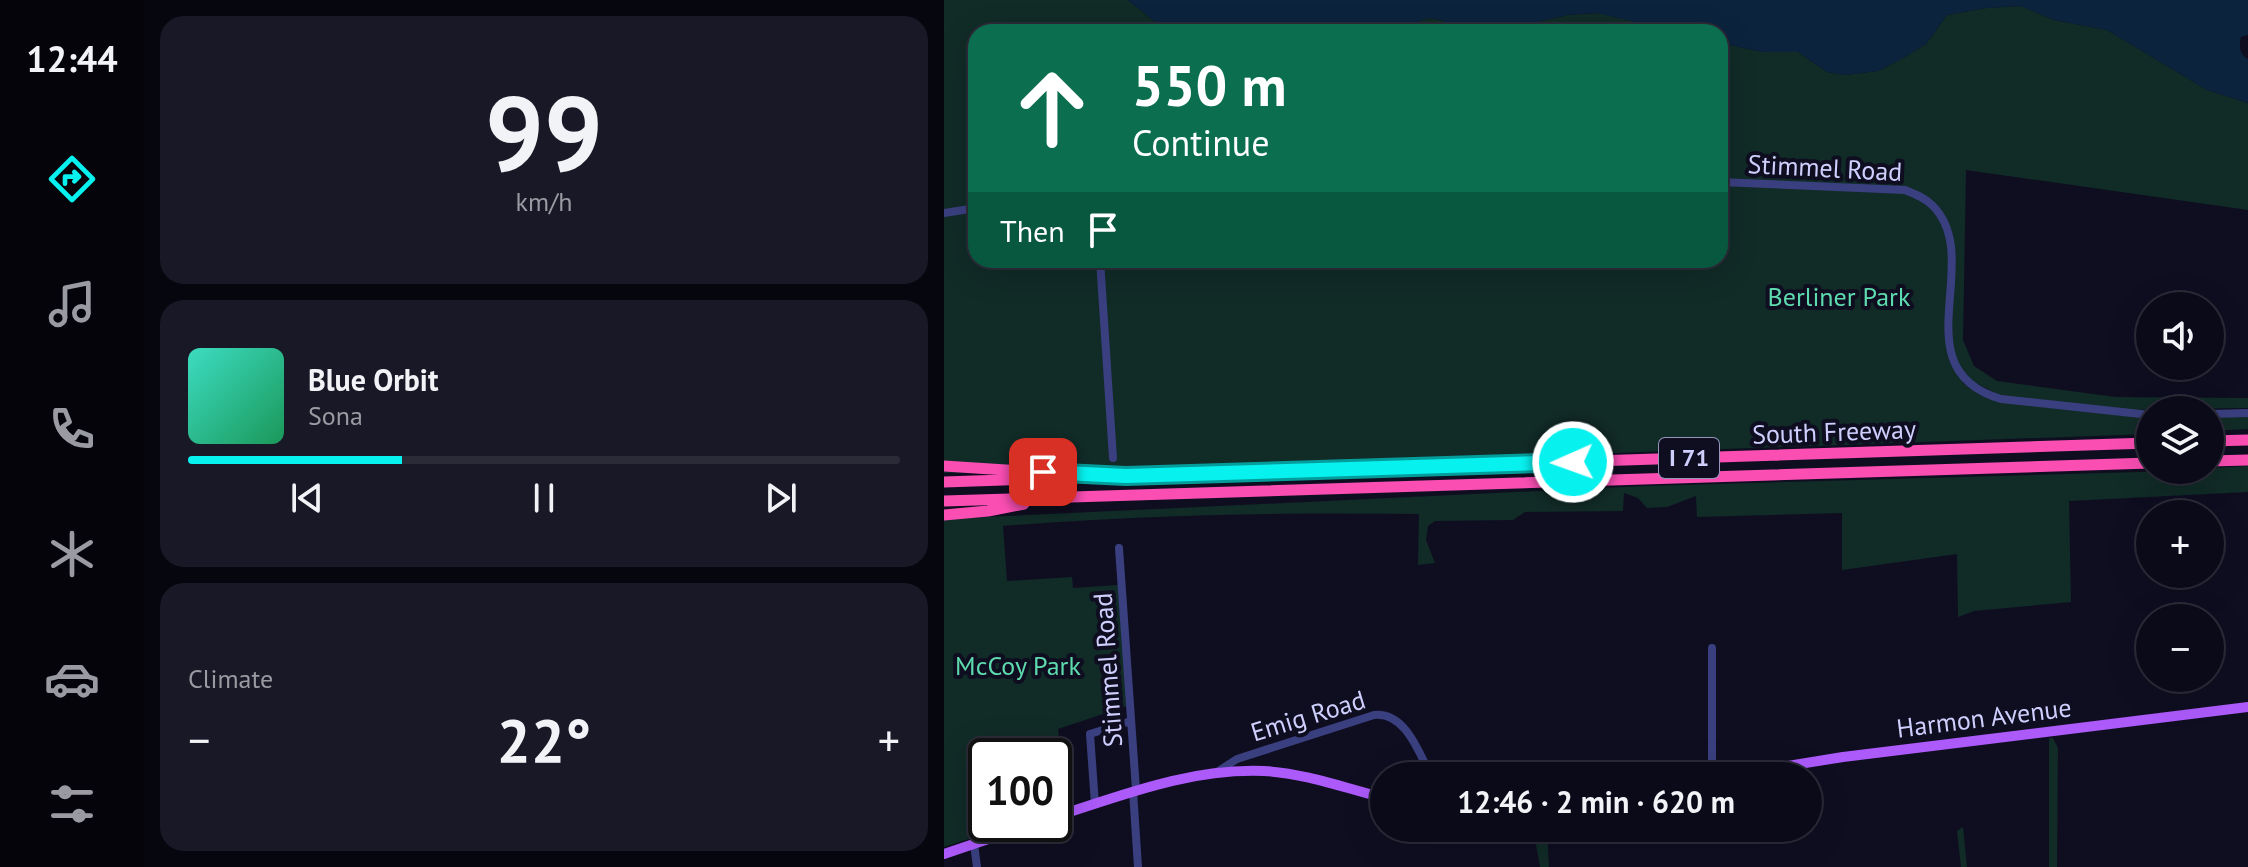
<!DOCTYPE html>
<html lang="en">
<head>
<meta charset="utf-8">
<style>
  body { margin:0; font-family:"PT Sans",sans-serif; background:#191826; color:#f1f3f6; height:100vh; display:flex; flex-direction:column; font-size:30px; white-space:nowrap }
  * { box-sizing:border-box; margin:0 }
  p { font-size:26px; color:#9a9aa2 }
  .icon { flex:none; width:44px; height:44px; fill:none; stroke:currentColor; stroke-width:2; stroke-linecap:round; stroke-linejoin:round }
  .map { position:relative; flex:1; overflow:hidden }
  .panel { display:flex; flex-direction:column; gap:16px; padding:16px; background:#06060e; width:800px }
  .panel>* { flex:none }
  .top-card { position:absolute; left:24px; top:24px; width:760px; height:244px; border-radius:24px; box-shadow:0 8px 32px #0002,0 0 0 2px #2b2b38; background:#0b6e4f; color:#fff; overflow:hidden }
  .fabs { position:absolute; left:1192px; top:292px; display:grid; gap:16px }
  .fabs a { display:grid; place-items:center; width:88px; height:88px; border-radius:50%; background:#0b0a19; box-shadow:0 8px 32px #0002,0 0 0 2px #2b2b38; font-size:40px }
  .speed { position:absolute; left:24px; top:738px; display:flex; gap:16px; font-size:40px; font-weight:700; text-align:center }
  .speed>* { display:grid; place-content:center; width:104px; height:104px; border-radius:50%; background:#0b0a19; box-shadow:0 8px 32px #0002,0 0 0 2px #2b2b38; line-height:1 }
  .speed .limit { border:4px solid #111; border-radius:12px; background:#fff; color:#111 }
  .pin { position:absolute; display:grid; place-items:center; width:68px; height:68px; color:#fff; margin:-34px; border-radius:16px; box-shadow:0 4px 12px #0006 }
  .me { position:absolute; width:88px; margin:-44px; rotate:268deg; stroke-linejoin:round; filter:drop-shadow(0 0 6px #0008) }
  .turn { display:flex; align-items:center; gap:28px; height:168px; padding:0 32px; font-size:36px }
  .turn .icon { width:104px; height:104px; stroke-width:2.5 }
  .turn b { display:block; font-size:56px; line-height:68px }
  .then { display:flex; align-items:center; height:76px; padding:0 32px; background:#0003; gap:16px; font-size:30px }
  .big { font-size:60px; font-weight:700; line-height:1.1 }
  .panel .card { flex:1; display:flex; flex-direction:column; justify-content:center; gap:12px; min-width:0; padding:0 28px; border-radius:24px; background:#191826 }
  .panel .dial { align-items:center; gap:0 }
  .dial b { font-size:104px; line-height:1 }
  .song { display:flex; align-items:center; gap:24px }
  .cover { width:96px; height:96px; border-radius:12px; background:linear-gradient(135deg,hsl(170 70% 55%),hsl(150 70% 35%)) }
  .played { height:8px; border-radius:4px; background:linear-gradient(90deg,#07f1ef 30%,#2b2b38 30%) }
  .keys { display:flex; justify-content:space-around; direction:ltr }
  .heat { display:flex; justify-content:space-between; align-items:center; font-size:44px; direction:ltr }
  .trip { position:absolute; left:426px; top:762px; width:452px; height:80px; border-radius:40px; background:#0b0a19; box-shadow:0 8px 32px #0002,0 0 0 2px #2b2b38; font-weight:700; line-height:80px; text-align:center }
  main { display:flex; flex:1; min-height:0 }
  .dock { display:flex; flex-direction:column; width:144px; justify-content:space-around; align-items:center; background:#04040a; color:#9a9aa2 }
  .dock .icon { width:56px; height:56px }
  .dock .selected { color:#07f1ef }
  .dock b { font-size:36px; color:#f1f3f6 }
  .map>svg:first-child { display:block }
  .green { fill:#112b27 }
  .water { fill:#0b233d }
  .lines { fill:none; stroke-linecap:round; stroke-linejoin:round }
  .minor { stroke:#3a3f7f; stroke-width:8 }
  .major { stroke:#ac5afa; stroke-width:10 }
  .highway { stroke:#fa4eb3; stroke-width:11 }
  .route-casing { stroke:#059d9b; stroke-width:20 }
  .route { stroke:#07f1ef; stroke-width:14 }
  .labels { text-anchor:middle; stroke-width:8; stroke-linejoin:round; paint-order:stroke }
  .shield { fill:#0f0e21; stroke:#9595bc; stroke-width:2 }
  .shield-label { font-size:24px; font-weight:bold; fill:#cfcffe }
  .street-label { font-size:26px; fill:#cfcffe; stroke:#0f0e21 }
  .park-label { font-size:26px; fill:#5edbae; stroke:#0f0e21 }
</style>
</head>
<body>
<main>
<nav class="dock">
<b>12:44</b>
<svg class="icon selected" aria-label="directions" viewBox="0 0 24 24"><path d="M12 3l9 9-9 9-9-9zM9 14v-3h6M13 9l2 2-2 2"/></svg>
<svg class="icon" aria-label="music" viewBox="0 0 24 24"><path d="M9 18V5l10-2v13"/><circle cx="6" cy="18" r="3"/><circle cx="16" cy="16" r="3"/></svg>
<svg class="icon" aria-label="phone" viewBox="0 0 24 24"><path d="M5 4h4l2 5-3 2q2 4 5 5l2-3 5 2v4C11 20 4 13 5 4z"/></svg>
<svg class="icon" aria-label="climate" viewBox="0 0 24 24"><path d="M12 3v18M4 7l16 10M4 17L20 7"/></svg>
<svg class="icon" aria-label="car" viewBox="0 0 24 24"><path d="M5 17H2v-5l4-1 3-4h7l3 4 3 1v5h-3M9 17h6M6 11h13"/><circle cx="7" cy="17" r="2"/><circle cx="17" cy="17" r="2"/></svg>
<svg class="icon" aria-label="filters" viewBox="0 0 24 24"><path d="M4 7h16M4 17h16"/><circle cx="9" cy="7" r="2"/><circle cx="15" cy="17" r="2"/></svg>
</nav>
<section class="panel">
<div class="card dial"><b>99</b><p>km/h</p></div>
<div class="card">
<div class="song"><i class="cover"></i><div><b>Blue Orbit</b><p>Sona</p></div></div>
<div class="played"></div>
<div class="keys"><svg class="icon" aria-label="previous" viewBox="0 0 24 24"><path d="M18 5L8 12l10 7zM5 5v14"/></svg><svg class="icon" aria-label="pause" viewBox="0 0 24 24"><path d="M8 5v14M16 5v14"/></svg><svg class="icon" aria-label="next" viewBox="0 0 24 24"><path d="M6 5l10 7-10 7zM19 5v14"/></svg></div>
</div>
<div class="card"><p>Climate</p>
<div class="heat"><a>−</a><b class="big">22°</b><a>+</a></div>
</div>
</section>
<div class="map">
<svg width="1304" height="867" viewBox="0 0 1304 867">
  <rect width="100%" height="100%" fill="#0f0e21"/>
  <path class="green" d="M 0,0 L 184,0 L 210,21 L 244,32 L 32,32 L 32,260 L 776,260 L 776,43 L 819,52 L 854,52 L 883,72 L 901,75 L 934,71 L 959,58 L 982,44 L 1003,15 L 1042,8 L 1077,6 L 1110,20 L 1163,30 L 1263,90 L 1304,103 L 1304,210 L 1022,170 L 1019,340 L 1030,366 L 1053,381 L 1171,397 L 1304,398 L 1304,408 L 1180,410 L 1059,397 L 1018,376 L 1019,383 L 1036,395 L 1054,400 L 1206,416 L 1206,434 L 162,471 L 131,469 L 0,473 Z
    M 654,13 L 705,25 L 720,32 L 741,32 L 511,32 L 560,29 L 624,15 Z
    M 485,18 L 499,20 L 503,32 L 443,32 Z
    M 1304,414 L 1304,429 L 1266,431 L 1266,415 Z
    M 1304,466 L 1304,492 L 1125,501 L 1127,602 L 1030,611 L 1014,617 L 1013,554 L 898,570 L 898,513 L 753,517 L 752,496 L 723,507 L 703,508 L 694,498 L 680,493 L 679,511 L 581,512 L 569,520 L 491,521 L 484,526 L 482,540 L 491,563 L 474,565 L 475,514 C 336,512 198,515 59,526 L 63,581 L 128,577 L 129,588 L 174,585 L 183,706 L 114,729 L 123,807 L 110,811 L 110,756 L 42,756 L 42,824 L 71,824 L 0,847 L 0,519 L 701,486 L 1266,470 L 1266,468 Z
    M 1105,738 L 1109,738 L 1114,748 L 1113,867 L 1105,867 Z
    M 1019,827 L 1023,867 L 1017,867 L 1013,831 Z
    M 589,828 L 603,828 L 605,867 L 596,867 Z"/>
  <path class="water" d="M 184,0 L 1304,0 L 1304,35 L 1297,37 C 1295,46 1295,54 1304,59 L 1304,103 L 1263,90 L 1163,30 L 1110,20 L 1077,6 L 1042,8 L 1003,15 L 982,44 L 959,58 L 934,71 L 901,75 L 883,72 L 854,52 L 819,52 L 776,43 L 776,32 L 720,32 L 705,25 L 653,13 L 624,15 L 560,29 L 511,32 L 503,32 L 499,20 L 485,18 L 443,32 L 244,32 L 210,21 Z"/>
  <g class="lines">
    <path class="minor" d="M 776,182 L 961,190 C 971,194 980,197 988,205 C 1043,259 955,369 1057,399 L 1206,415
      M 0,213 L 32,208
      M 156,260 L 169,458
      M 1266,414 L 1304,413
      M 175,548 L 192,790
      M 768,648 L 768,776
      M 273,772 L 293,759 L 430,715 C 462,712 475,753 487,776
      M 189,791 L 194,867
      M 151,804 L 146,734 L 187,721
      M 30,844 L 33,867"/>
    <path class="major" d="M 782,776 L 899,757 L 1304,707
      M 110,817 C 179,795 246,768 320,771 C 360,773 401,788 440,798
      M 0,854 L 89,824"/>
    <path class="highway" d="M 1266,441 L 1304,440
      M 1266,461 L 1304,460
      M 0,466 L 95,472
      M 0,482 L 1206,443
      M 0,501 L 1206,463
      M 0,515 L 44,511 L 80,504"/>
  </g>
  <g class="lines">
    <defs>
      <path id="route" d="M 99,472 L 182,476 L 629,462"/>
    </defs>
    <use href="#route" class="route-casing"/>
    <use href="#route" class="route"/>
  </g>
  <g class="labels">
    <rect class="shield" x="715" y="438" width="60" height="40" rx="6"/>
    <g class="shield-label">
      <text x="745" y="466">I 71</text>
    </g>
    <g class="street-label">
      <text transform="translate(881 168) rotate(3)" y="9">Stimmel Road</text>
      <text transform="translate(890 432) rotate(-2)" y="9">South Freeway</text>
      <text transform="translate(164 670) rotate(-94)" y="9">Stimmel Road</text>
      <text transform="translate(364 716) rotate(-17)" y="9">Emig Road</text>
      <text transform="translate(1040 718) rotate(-7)" y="9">Harmon Avenue</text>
    </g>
    <g class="park-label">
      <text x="895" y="306">Berliner Park</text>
      <text x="74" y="675">McCoy Park</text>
    </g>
  </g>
</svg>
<div class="fabs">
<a><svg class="icon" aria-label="sound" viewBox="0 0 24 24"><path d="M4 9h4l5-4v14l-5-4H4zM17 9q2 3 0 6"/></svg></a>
<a><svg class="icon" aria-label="layers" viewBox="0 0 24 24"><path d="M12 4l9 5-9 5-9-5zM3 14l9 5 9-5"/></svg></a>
<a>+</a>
<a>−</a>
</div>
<div class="speed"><div class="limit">100</div></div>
<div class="pin" style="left:99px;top:472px;background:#d93025"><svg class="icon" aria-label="arrive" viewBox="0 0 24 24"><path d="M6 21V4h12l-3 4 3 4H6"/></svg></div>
<svg class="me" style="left:629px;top:462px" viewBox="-20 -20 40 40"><circle r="17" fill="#07f1ef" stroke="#fff" stroke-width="3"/><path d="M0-11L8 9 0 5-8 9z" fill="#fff"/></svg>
<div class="trip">12:46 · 2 min · 620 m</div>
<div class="top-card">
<div class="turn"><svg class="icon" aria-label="ahead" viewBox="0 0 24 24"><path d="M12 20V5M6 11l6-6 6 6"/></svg><div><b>550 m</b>Continue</div></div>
<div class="then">Then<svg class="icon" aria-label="arrive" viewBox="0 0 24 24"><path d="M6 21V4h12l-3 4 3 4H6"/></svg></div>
</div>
</div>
</main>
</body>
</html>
